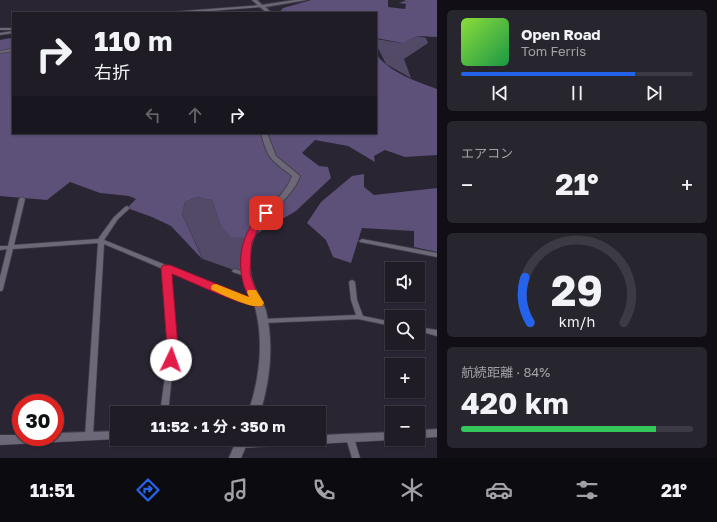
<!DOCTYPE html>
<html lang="ja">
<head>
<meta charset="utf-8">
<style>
  body { margin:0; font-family:"Golos Text","Noto Sans JP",sans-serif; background:#27252e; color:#f1f3f6; height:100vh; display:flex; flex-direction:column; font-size:15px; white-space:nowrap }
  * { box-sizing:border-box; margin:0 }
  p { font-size:13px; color:#a1a1a7 }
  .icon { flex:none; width:22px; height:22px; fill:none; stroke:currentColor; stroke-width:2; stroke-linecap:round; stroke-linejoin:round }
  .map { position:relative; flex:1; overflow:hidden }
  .drawer { display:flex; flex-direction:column; gap:10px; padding:10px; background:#110f15; width:280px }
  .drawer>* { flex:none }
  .top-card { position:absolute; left:12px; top:12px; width:365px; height:122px; border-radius:0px; box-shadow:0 1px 3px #0004,0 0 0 1px #3c3a43; background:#1f1c26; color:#f1f3f6; overflow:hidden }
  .tools { position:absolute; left:385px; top:262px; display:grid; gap:8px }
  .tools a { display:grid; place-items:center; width:40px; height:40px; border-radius:0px; background:#1f1c26; box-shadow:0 1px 3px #0004,0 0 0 1px #3c3a43; font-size:20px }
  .speed { position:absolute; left:12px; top:394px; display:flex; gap:8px; font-size:20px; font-weight:700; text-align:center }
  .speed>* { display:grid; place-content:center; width:52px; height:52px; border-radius:50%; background:#1f1c26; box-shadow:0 1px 3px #0004,0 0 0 1px #3c3a43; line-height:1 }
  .speed .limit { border:6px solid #d22; background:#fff; color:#111 }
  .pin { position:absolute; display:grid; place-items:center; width:34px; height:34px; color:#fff; margin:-17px; border-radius:8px; box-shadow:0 2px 6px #0006 }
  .me { position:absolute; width:44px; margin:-22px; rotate:3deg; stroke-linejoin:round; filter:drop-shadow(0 0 3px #0008) }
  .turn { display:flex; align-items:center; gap:14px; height:84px; padding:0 16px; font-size:18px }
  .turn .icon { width:52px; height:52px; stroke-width:2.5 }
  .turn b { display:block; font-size:28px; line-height:34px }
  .lanes { display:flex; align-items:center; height:38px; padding:0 16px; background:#0003; justify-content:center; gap:20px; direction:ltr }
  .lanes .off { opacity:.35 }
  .big { font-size:30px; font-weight:700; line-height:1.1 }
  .drawer .card { flex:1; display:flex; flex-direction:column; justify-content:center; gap:6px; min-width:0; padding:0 14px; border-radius:6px; background:#27252e }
  .drawer .dial { align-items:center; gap:0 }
  .dial svg { height:104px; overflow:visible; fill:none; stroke:#3c3a43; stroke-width:7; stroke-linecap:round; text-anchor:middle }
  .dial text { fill:#f1f3f6; stroke:none }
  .song { display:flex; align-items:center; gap:12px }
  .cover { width:48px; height:48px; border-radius:6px; background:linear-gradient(135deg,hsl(90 70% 55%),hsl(140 70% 35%)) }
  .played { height:4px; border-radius:2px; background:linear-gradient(90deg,#2563eb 75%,#3c3a43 75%) }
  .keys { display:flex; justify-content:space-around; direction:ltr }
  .heat { display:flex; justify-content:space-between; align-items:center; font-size:22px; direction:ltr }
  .charge { height:6px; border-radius:3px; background:linear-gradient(90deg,#34c759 84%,#3c3a43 0) }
  .trip { position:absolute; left:110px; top:406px; width:216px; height:40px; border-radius:0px; background:#1f1c26; box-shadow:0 1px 3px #0004,0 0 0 1px #3c3a43; font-weight:700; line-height:40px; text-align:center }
  .tab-bar { display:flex; height:64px; justify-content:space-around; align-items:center; background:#0c0b0f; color:#a1a1a7 }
  .tab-bar .icon { width:28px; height:28px }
  .tab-bar .selected { color:#2563eb }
  .tab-bar b { font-size:18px; color:#f1f3f6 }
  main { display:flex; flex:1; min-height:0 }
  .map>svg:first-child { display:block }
  .green { fill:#534a67 }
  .forest { fill:#5d5079 }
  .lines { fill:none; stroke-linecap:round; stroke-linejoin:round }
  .minor-casing { stroke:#44404b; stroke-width:1.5 }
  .tertiary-casing { stroke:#44404b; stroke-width:1 }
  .secondary-casing { stroke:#44404b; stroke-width:2 }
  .minor { fill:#6c6877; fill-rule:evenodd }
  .tertiary { fill:#6c6877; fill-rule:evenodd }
  .secondary { fill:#6c6877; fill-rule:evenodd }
  .route { fill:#e11d48; stroke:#92132f }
  .slow { fill:#f59e0b }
</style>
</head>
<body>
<main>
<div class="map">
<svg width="437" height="458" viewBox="0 0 437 458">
  <rect width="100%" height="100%" fill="#292532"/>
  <path class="green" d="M 417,36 L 426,38 L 428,43 L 404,59 L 411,78 L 386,64 L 379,50 L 376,48 L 376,39 L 401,43 Z
    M 197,197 L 212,200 L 221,226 L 249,238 L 245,274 L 203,259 L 182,214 L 185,202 Z"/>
  <path class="forest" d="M 311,0 L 388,0 L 388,7 L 405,9 L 406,4 L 399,3 L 407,0 L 437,0 L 437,37 L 417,36 L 402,43 L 376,38 L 376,13 L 279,13 L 283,8 Z
    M 10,38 L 13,41 L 13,133 L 376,133 L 376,54 C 390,73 416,81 437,89 L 437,155 L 405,157 L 385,150 L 374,156 L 375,162 L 348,146 L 315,140 L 302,153 L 319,166 L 328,167 L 331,178 L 296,211 L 249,238 L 231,237 L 221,226 L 212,200 L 197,197 L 185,202 L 182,214 L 203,260 L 171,226 L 152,217 L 127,208 L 136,199 L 129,196 L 100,193 L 70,182 L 47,200 L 0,196 L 0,40 Z
    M 364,174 L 364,187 L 374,195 L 437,188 L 437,252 L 414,247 L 414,231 L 362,228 L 351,263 L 333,257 L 326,240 L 307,223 L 321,202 L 352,176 Z"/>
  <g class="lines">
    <defs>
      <path id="minor" d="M 405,0 L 408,0 L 407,1 Z
        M 13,31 L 13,33 L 0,35 L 0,33 Z
        M 13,49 L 13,51 L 0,53 L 0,51 Z
        M 22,197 L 25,199 L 14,245 L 98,239 L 114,217 L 125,207 L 127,206 L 130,208 L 118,219 L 104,240 L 245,297 L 260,301 L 261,303 L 260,305 L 258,305 L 241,301 L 169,271 L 175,347 L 168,413 L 160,413 L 169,347 L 163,269 L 104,244 L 93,436 L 92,438 L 89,440 L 86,438 L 85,436 L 98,243 L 13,249 L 3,289 L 2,291 L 0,291 L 0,277 L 7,249 L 0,250 L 0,246 L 8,246 L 19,199 Z
        M 362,239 L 437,253 L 437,257 L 360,242 L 359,241 Z
        M 235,269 L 247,273 L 248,274 L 247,275 L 245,276 L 233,272 L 232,271 L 233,270 Z
        M 352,280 L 354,281 L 355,282 L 357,300 L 363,316 L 392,322 L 392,326 L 358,319 L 263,323 L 261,323 L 260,321 L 261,319 L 263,319 L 356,315 L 351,300 L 349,282 L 350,281 Z
        M 418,327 L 437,330 L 437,336 L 418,331 Z
        M 350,434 L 353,435 L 354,438 L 360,458 L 352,458 L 346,438 L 347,435 Z"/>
      <path id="tertiary" d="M 261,5 L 262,5 L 262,7 L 184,13 L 167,13 L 169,12 Z
        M 0,28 L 13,28 L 13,30 L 0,30 Z
        M 437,429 L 437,437 L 418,438 L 418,430 Z
        M 117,431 L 117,439 L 118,439 L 117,439 L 0,445 L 0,435 L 21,435 L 21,437 L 55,437 L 55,433 Z
        M 392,432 L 392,439 L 396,439 L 392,440 L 242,448 L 206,444 L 202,442 L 201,439 L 319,439 L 319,435 Z"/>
      <path id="secondary" d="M 252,0 L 257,0 L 262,5 L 295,0 L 306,0 L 265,7 L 272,13 L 267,13 Z
        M 261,133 L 267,133 L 276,156 L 300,176 C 290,204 256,217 251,248 C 248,263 250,278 257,292 C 260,298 264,304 266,311 C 274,345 270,381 260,413 L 248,413 C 259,381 264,345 256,311 C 255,304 250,298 248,292 C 241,278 239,263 243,247 C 249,217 282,204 292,176 C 288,172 282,169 277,164 C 267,157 264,144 261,133 Z
        M 237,439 L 249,439 L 241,458 L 229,458 Z"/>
    </defs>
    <use href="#minor" class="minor-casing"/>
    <use href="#tertiary" class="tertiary-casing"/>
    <use href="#secondary" class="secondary-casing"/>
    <use href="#minor" class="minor"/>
    <use href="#tertiary" class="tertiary"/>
    <use href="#secondary" class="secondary"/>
  </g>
  <path class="route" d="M 263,211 L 270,211 L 271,213 L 259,227 L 252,242 L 251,250 L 250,274 L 256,291 L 264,303 L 262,306 C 249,310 188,280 172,274 L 178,347 L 175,363 L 171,364 L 167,363 L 165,360 L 167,347 L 161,268 L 163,265 L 170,265 L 249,297 C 237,276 238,246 251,226 C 254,220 259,216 263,211 Z"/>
  <path class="slow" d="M 216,284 L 249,297 L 247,292 L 248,290 L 256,290 L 264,303 L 262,306 C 251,309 224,295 212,290 L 211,288 L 212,285 Z"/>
</svg>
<div class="tools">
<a><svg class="icon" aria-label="sound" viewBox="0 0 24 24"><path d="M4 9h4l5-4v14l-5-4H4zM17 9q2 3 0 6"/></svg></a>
<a><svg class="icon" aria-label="search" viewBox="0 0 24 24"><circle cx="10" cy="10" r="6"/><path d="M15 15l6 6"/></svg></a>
<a>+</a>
<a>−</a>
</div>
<div class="speed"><div class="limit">30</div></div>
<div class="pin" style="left:266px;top:213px;background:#d93025"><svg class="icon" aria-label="arrive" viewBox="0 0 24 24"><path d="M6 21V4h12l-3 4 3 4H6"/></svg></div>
<svg class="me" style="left:171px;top:360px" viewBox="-20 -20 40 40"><circle r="19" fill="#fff"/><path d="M0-13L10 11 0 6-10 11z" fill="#e11d48"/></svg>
<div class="trip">11:52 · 1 分 · 350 m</div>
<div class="top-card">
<div class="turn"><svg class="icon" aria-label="right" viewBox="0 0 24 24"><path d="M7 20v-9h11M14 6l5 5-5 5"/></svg><div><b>110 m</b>右折</div></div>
<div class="lanes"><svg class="icon off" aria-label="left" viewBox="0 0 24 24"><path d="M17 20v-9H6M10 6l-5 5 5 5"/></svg><svg class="icon off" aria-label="ahead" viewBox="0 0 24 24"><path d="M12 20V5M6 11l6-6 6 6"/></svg><svg class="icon" aria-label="right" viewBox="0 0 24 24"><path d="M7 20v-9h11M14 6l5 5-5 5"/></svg></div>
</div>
</div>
<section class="drawer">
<div class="card">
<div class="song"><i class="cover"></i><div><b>Open Road</b><p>Tom Ferris</p></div></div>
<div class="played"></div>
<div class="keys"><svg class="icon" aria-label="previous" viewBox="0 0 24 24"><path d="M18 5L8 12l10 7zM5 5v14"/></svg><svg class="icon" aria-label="pause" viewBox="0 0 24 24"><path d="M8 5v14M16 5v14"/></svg><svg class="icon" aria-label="next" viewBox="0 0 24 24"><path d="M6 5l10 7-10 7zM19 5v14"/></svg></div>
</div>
<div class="card"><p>エアコン</p>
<div class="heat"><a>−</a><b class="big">21°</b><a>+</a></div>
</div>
<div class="card dial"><svg viewBox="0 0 100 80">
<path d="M14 69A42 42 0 1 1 86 69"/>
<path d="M14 69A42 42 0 0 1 10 34" stroke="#2563eb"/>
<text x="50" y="56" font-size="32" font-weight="700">29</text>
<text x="50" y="72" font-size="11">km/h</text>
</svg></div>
<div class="card"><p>航続距離 · 84%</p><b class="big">420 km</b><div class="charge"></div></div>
</section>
</main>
<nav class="tab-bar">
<b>11:51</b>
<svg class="icon selected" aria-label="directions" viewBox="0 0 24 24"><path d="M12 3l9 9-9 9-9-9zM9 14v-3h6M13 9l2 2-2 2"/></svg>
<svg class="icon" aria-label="music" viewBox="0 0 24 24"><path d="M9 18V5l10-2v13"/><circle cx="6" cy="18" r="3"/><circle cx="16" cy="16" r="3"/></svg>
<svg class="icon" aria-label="phone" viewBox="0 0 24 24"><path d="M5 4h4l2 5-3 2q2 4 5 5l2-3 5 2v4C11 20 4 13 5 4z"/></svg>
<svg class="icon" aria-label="climate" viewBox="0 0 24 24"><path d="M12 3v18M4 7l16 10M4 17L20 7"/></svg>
<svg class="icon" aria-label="car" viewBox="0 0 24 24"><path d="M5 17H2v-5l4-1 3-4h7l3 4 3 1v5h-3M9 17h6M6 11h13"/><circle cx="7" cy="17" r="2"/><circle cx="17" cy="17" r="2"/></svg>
<svg class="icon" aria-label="filters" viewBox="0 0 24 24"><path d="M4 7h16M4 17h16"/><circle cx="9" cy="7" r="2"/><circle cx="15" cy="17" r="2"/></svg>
<b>21°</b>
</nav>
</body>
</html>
